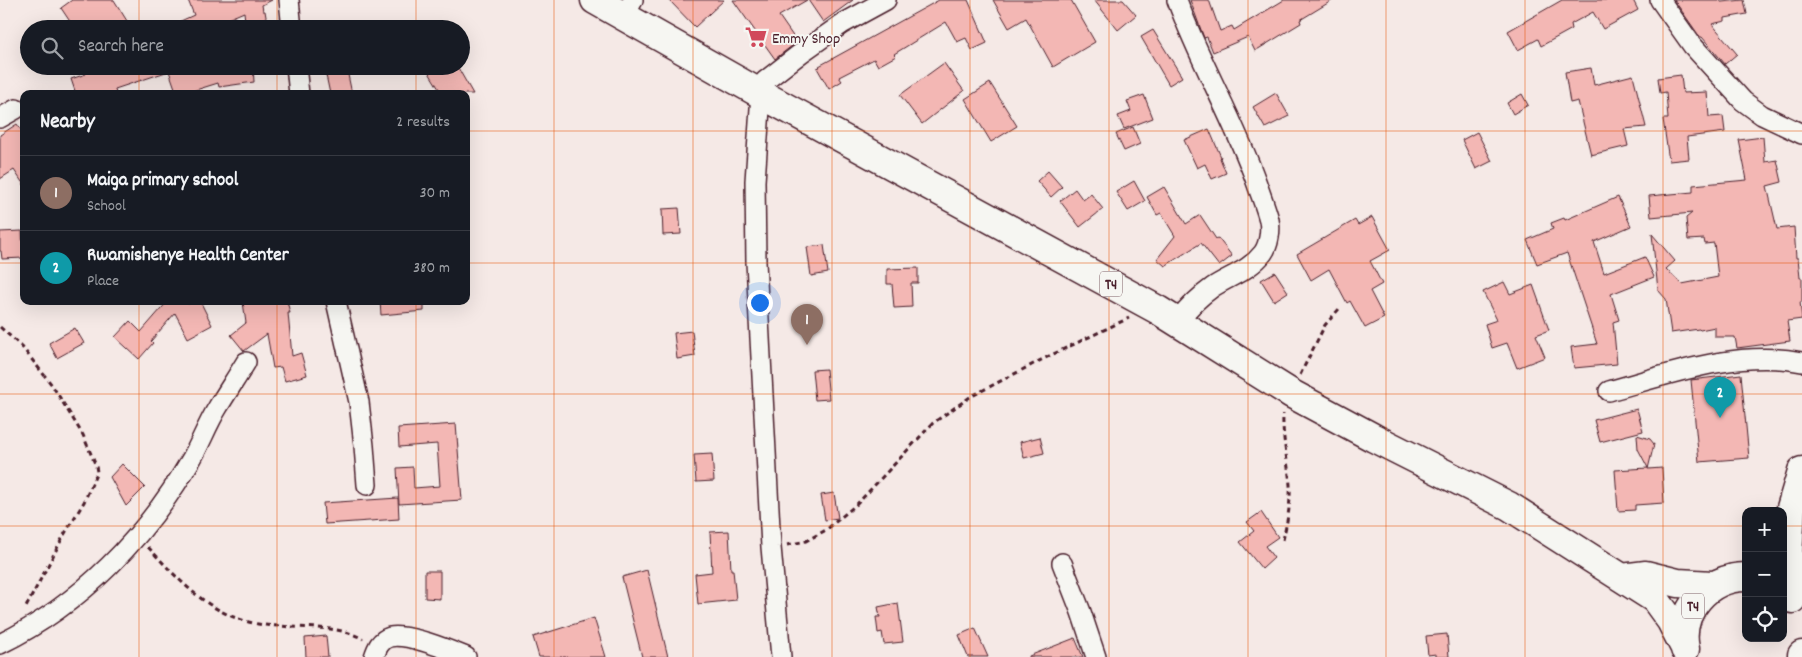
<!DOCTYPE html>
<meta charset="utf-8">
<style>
:root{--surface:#171b24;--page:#20242c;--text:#f1f3f6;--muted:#9ea1a6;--line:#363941;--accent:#d93025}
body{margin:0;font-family:Dekko,sans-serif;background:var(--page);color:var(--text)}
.controls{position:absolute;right:15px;bottom:15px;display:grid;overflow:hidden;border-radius:10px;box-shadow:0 5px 20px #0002}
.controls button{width:45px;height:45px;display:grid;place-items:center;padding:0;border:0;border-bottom:1px solid var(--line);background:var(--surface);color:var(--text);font:25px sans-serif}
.you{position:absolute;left:759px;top:302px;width:18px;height:18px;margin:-12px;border:4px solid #fff;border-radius:50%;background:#1a73e8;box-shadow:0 0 0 8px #1a73e833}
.badge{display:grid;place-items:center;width:32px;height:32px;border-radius:50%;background:var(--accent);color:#fff;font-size:16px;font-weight:700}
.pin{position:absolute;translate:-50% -41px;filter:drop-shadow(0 1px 2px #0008)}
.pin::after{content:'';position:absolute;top:26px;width:18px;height:15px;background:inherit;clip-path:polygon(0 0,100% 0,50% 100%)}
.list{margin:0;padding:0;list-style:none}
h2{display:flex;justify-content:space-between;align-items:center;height:65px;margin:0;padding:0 20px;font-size:21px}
h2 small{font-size:16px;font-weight:400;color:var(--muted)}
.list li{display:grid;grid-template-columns:32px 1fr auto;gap:15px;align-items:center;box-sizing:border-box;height:75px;padding:0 20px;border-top:1px solid var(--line)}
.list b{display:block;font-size:19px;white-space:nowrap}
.list p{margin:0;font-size:16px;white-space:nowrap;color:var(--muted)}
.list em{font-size:16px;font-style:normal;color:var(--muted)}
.icon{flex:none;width:28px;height:28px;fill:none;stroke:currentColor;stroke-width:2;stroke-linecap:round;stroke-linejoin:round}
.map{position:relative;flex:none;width:1802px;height:657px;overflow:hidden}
.search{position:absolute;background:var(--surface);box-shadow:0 5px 20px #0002;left:20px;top:20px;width:450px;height:55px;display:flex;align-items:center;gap:12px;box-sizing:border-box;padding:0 18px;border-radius:28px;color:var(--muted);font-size:19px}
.panel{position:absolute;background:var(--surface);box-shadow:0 5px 20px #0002;left:20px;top:90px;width:450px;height:215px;border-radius:10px}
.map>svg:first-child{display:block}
.building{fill:#f3b7b4;stroke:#4a1f2b}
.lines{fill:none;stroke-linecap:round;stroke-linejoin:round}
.minor-casing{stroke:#4a1f2b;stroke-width:22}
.highway-casing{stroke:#4a1f2b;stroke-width:31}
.path{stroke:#4a1f2b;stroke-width:3;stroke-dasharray:5 4;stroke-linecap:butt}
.minor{stroke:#f6f6f2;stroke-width:19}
.highway{stroke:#f6f6f2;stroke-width:28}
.grid{fill:none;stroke:#e8590c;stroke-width:1;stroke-opacity:0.55}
.labels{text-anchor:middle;stroke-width:4;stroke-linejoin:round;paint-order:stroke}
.shield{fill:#f6f6f2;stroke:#7e6067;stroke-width:1}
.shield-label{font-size:15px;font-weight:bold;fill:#4a1f2b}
.poi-label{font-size:16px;fill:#4a1f2b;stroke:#f6f6f2;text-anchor:start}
</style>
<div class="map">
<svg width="1802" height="657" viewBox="0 0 1802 657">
<rect width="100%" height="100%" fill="#f5e9e6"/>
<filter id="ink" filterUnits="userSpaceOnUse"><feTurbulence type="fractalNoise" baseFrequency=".02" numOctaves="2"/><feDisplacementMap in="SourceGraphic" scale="10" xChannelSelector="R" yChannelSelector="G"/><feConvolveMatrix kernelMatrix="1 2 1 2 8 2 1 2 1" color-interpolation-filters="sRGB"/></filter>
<g filter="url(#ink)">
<!-- building -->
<path class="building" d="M72,0h42l18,29h-57l-14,-21z
M188,0h84l-10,5 1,6h2l3,18h-14l-2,-9 -7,1 -1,-9 -40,17h-41l31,-14z
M669,0h55l-29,27z
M733,0h74l-28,16 18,26 -22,17z
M808,0h45l-30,22z
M939,0h29l19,43 -15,7 -6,-12 -9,4 -11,-20 -52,32 2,2 -18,10 -4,-7 -35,18 3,4 -13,8 -12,-21 3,-1 -1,-1z
M993,0h78l24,42 -42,25 -27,-49 -17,10z
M1094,0h29l13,15 -18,15z
M1190,0h19l11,31 12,-5 2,4 50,-30h49l-33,20 1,3 -46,28 -7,-14 -35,15 -6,-15 -3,1z
M1562,0h71l5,10 -35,19 -10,-17 -22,12 1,5 -31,17 -3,-7 -20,11 -10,-19z
M1674,0h46l1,2 23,-2 3,14 -22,4v3l-13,3 25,30 -12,10 -23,-27h-2z
M1153,30l29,47 -13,8 -28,-48z
M944,63l20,28 -42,33 -22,-29z
M83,66h170l1,16 -35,5 -1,-4 -35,11h-6l-8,-23 -54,18 1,5h-40l-5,-15 15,-5z
M425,66h32l16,28h-31z
M1591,68l3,17 39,-10 13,52 -22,2 4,17 -37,9 -13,-54 -8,2 -5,-31z
M347,70l5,24h-22l-4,-19z
M1681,75l2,18 24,-1 2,25 14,-1 2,16 -38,5 2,22 -20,2 -6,-42h5l-2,-27 -6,1 -2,-15z
M990,83l27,43 -26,16 -26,-43z
M1276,93l13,23 -24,12 -12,-21z
M1522,94l6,11 -15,9 -6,-11z
M1144,95l9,23 -29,11 -6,-13 13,-5 -4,-10z
M17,124l7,10v51l-10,-15 -14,9v-44z
M1133,127l7,17 -16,7 -8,-17z
M1209,129l12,28 -1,1 6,15 -14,6 -7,-15 -8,4 -13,-28z
M1477,132l15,29 -16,8 -14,-29z
M1763,137l2,25 12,-2 5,22 -15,4 10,43 17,-2 2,31h2l2,20h2v24h-2l2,17 -15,2 3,20 -53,7 -2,-11h-20v-10l-15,3 -1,-1 -28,4 -5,-34 -8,-9 -6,-56 23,27 -9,8 16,15 36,-7 -4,-34 -9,1 -1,-5 -16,1 -2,-22 6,-5 -41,4 -2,-21 44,-4v-7l54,-5 -8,-40z
M1048,171l14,16 -11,10 -14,-16z
M1134,181l11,20 -17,10 -12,-19z
M1164,187l22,37 14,-9 16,24 2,-1 14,18 -13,10 -18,-23 -36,23 -8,-7 18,-23 -14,-23 -4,2 -10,-18z
M1075,189l8,11 8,-6 12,15 -23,18 -20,-26z
M1618,197l13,29 -37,16 10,31 41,-16 9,20 -43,17 8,26 -6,2 4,42 -43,4 -3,-21 26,-3 -30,-91 -30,11 -10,-24 26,-11 -2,-6 13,-5 1,2z
M679,208l2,26 -18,1 -1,-26z
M1372,217l18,33 -20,11 12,23 -12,7 14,27 -19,10 -15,-27 -3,2 -18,-34 -18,11 -14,-26 58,-34 3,5z
M22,231l1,27 -21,1 -1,-8h-1v-19z
M824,245l4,28 -17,3 -4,-29z
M918,268v15h-7l1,24 -18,1 -2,-24h-5v-15z
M1275,272l13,20 -14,9 -13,-21z
M1504,282l6,12 23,-9 16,45 -13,5 9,22 -28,11 -10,-25 -15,5 -7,-24 12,-4 -14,-28z
M168,301h18l2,3 6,-3h6l12,24 -24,13 -13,-25 -24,28 2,2 -14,16 -24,-22 15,-16 11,11z
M251,301h36l3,12h-2l4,43 9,-3 6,22 -22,6 -4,-14 -8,1 -6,-34 -23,17 -13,-16 15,-12 -3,-21z
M380,301h44v10l-43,4z
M75,328l9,15 -27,15 -8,-15z
M692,331l3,25 -18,3 -3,-26z
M826,369l3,30 -14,1 -3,-30z
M1741,374l8,84 -50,4 -8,-82z
M1637,409l6,22 -43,11 -6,-22z
M456,424l6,76 -63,4 -2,-36 16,-1 1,21 26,-2 -3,-42 -38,3 -1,-19z
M1637,435l13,4 4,5 -6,25 14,-1 2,35 -29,2v5l-17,1 -3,-41 33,-2 -10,-19z
M1040,437l4,16 -20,5 -4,-16z
M712,454l2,27 -18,1 -2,-27z
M122,464l23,23 -19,19 -16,-29z
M834,493l4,25 -13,2 -4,-25z
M398,498l1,21 -74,5 -2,-21z
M1261,512l17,25 -13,9 9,12 -12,11 -22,-27 14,-11 -7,-9z
M729,531l2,39h2l3,30 -38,4 -3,-30 17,-2 -2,-40z
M647,570l21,87h-26l-20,-80z
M425,571h15v28l-15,-1z
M898,603l5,39 -19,2 -2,-12 -4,1 -2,-16h4l-2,-10z
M594,618l12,39h-67l-6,-20z
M975,628l13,29h-20l-9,-22z
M1447,634l2,23h-13v-3l-8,1 -2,-19z
M326,636l2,21h-22l-1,-19z
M1075,638l8,19h-54v-1z"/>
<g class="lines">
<!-- minor casing -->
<g class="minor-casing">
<path id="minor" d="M289,0l3,29
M1177,0c23,63 58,121 80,184 4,12 9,24 12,36 2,10 0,25 -6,33 -13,17 -33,23 -50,34 -14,10 -25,21 -35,34
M1660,0l32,45 51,56 19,14 40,19
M624,17l9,-17
M296,66l3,28
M0,118l16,-9
M336,301l23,101 5,44 3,39
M1609,391c61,-17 129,-42 193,-29
M1062,563l19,49 15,45
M0,644c82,-40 146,-107 192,-186 9,-16 16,-35 26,-51 9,-15 19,-30 28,-45
M374,657c3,-9 6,-17 16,-20 18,-4 59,13 76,20
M781,657l-10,-110 -15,-285 -1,-81 6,-87 4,-13 36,-28 41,-29 44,-24"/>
</g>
<!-- highway casing -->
<g class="highway-casing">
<path id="highway" d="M595,0l166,94 397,216 134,84 82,44 135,68 146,93 16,22 13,25
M1622,578l24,-3 32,8 34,2
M1792,599l-4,-42 3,-49 11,-37
M1685,649c-8,-38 23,-72 61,-72
M1802,657v-2"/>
</g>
<!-- path -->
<path class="path" d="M0,327l22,20 30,38 31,50 13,31 1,6 -13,30 -20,33 -39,74
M1300,375l25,-50 14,-16
M1283,540c4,-18 8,-36 7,-55 -2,-24 -8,-47 -7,-71
M787,545l19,-4 20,-11 31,-26 76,-81 37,-26 73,-38 86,-41
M148,547c33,35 61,68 110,77 11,2 23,2 34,3 24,1 50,0 71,12"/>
<!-- minor -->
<use href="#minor" class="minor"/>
<!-- highway -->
<use href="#highway" class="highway"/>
</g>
</g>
<!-- grid -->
<path class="grid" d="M139,0v29M277,0v29M416,0v29M554,0v657M693,0v657M832,0v657M970,0v657M1109,0v657M1248,0v657M1386,0v657M1525,0v657M1663,0v657M139,66v28M277,66v28M416,66v28M0,131h24M466,131h1336M0,263h24M466,263h1336M139,301v356M277,301v356M416,301v356M0,394h1802M0,526h1746M1783,526h19"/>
<!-- icons -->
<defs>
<g id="supermarket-bare" transform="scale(1.725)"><path d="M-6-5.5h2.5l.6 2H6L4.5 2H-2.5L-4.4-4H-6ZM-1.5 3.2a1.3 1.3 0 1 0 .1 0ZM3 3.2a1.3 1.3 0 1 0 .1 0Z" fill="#d1495b" stroke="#f6f6f2" stroke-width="2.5" paint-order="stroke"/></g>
</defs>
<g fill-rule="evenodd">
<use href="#supermarket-bare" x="756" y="37"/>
</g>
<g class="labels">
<!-- shield labels -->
<g class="shield">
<rect x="1100" y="271.5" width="22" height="25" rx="4"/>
<rect x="1682" y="593.5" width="22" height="25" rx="4"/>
</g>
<g class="shield-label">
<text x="1111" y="289">T4</text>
<text x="1693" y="611">T4</text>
</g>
<!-- poi labels -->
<g class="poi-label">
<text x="772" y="43">Emmy Shop</text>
</g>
</g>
</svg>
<div class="controls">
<button>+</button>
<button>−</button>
<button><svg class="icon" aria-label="locate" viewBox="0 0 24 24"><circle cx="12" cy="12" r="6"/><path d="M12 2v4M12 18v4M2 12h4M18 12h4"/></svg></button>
</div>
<div class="you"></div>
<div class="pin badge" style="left:807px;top:345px;background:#8d6e63">1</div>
<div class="pin badge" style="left:1720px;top:418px;background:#0f9aa8">2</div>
<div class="search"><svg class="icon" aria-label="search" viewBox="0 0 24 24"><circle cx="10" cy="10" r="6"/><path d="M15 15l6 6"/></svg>Search here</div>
<section class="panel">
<h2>Nearby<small>2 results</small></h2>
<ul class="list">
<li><span class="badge" style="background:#8d6e63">1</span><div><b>Maiga primary school</b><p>School</p></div><em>30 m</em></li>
<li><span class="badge" style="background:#0f9aa8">2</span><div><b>Rwamishenye Health Center</b><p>Place</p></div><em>380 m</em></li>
</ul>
</section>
</div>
